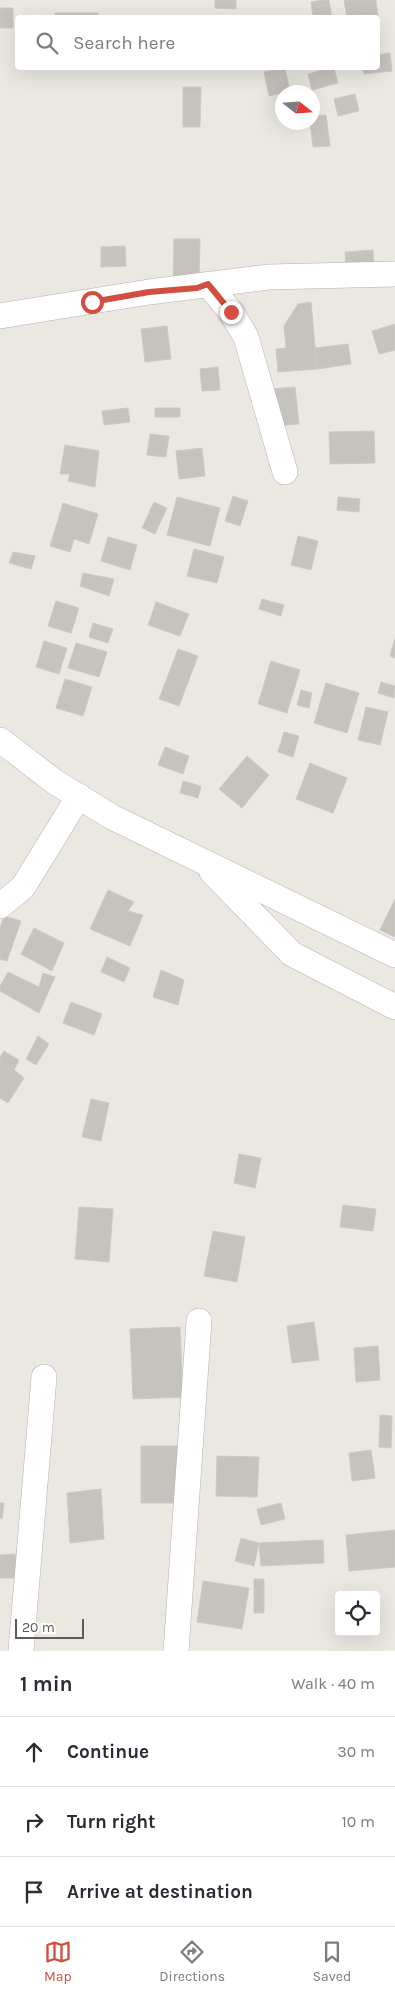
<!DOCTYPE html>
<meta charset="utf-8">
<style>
:root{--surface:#fff;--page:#f2f2f3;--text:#2b2b33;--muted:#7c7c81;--line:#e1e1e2;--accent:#d14e40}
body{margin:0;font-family:Karla,sans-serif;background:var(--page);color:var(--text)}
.controls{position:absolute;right:15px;bottom:15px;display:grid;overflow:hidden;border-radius:5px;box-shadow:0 5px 20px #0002}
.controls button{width:45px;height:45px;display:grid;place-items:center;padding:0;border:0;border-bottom:1px solid var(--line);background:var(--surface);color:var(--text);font:25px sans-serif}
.compass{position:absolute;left:275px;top:85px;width:45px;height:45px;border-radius:50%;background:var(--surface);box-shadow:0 5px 20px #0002;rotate:107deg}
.scale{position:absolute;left:15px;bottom:12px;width:69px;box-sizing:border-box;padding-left:5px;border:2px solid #5a5c60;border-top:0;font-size:14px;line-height:18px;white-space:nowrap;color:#5a5c60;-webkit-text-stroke:4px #fff;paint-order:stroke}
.stop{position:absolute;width:15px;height:15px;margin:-11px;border:4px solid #d14e40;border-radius:50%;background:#fff}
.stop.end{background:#d14e40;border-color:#fff;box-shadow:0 1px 5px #0008}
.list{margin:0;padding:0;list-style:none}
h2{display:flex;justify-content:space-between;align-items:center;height:65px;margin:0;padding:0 20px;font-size:21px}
h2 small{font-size:16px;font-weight:400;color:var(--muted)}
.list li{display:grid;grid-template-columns:32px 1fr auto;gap:15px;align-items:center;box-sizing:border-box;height:70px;padding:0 20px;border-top:1px solid var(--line)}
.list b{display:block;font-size:19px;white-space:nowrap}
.list em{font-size:16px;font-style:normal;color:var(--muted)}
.icon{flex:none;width:28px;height:28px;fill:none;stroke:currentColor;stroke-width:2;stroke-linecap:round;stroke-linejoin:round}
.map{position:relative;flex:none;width:395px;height:1651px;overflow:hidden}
.search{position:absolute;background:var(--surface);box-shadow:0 5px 20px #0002;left:15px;right:15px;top:15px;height:55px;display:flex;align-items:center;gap:12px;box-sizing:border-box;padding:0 18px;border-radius:5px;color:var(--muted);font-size:19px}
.sheet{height:275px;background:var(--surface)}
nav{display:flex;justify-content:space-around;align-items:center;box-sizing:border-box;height:70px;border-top:1px solid var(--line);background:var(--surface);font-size:14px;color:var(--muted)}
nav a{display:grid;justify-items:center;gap:2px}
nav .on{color:var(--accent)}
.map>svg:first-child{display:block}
.building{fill:#c6c3be;stroke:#cecac0}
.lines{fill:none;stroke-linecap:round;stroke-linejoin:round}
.minor-casing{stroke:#afb1b5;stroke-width:26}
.minor{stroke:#fff;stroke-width:25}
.route{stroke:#d14e40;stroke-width:6}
</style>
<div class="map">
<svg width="395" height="1651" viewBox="0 0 395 1651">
<rect width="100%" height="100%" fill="#eae8e1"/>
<!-- building -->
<path class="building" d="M215,0h21v9l-21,-1z
M323,0h6l3,18h-19l-2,-16z
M344,0h32l2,16 -31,2z
M0,8h13v20h-13z
M55,13h43v5h-43z
M390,53l2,18 -28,3 -1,-6h15v-13z
M285,68l5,23 -21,5 -5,-24z
M330,68h4l4,15 -26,7 -4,-16z
M183,87h18l-1,40h-17z
M355,94l4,17 -21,5 -4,-17z
M326,115l4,31 -17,1 -3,-25h2v-6z
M174,239h26l-1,43 -26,-1z
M125,246l1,20 -25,1v-20z
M373,250l1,18 -28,2 -1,-18z
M311,302l6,67 -39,3 -2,-23 10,-1 -2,-22 14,-22z
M395,324v26l-16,4 -7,-23z
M167,326l4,33 -26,3 -4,-33z
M348,344l3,20 -34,5 -2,-21z
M218,367l2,23 -18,1 -2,-22z
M295,387l4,37 -25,2 -3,-37z
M128,408l2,14 -26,3 -2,-14z
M155,408h25v9h-25z
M374,431l1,32 -45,1 -1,-32z
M150,434l19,2 -3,21 -19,-2z
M65,445l34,6 -4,36 -27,-6 2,-7h-10z
M202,448l3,28 -26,3 -3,-28z
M233,496l15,5 -8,25 -15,-5z
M177,497l43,11 -10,38 -43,-11z
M338,497l22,2 -1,13 -22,-2z
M154,502l13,6 -12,26 -13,-6z
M63,503l35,11 -9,30 -15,-5 -4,13 -20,-6z
M298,536l20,5 -7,29 -20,-5z
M108,537l29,8 -7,25 -29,-9z
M194,549l30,8 -7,26 -30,-7z
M13,552l22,4 -4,13 -22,-6z
M83,573l31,6 -5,17 -29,-10z
M262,599l22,6 -3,11 -22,-7z
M56,601l23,7 -8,25 -23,-7z
M156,602l33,12 -9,22 -32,-11z
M93,623l20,6 -5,14 -19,-6z
M395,638v20l-5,-2z
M44,641l23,7 -8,26 -23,-7z
M76,643l31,9 -8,25 -31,-9z
M178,649l20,7 -19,50 -20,-7z
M271,661l29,9 -13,43 -29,-9z
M65,679l27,8 -9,29 -27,-8z
M381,682l14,4 -1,12 -16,-5z
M326,683l33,10 -12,40 -33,-10z
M301,690l11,3 -3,15 -12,-3z
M366,707l22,5 -8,33 -22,-5z
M284,732l15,4 -6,21 -15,-5z
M165,747l24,9 -6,18 -25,-9z
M247,756l22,19 -27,33 -23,-19z
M310,763l37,15 -14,35 -37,-14z
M183,781l18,5 -3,12 -18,-5z
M108,890l26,12 -6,9 15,4 -13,31 -40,-17z
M395,899v38l-15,-7z
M4,916l17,5 -14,40 -7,-2v-31z
M34,928l30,15 -12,28 -31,-17z
M107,957l23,11 -6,14 -23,-10z
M161,970l23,10 -6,25 -25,-8z
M8,972l31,15 4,-14 12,4 -16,36 -39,-22v-5z
M71,1002l31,12 -8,21 -31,-12z
M38,1036l11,8 -13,21 -10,-6z
M4,1051l15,9 -5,10 10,8 -16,25 -8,-5v-41z
M91,1099l18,4 -8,38 -19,-4z
M239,1154l22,4 -6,30 -21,-5z
M343,1205l33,4 -3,22 -33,-4z
M79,1207l34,2 -4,53 -34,-3z
M213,1231l32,6 -8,45 -33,-6z
M314,1322l5,38 -27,3 -5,-37z
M180,1327l3,70 -50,2 -3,-70z
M378,1346l2,34 -24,2 -2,-34z
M380,1415l12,1 -1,32 -12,-1z
M141,1446h40v57h-40z
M371,1450l4,28 -23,3 -3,-28z
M217,1456l42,1 -2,40 -41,-1z
M101,1489l3,50 -34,4 -3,-50z
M0,1503h4l-2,16 -2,-1z
M281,1503l4,16 -24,6 -4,-16z
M395,1530v37l-46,4 -3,-36z
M241,1538l18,5 -5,23 -19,-5z
M323,1540l1,23 -63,3 -2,-23z
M15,1554l3,24h-18v-23z
M254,1579h10v34h-10z
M203,1581l46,7 -7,41 -45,-7z"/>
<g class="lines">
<!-- minor casing -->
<g class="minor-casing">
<path id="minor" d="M208,284l23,28 15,25 39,135
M0,316l149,-24 120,-15 126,-3
M0,740l55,42 57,35 283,138
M212,872l80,82 103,53
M0,906l23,-19 56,-91
M21,1651l23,-274
M176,1651l23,-330"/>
</g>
<!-- minor -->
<use href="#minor" class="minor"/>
</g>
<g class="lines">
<!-- route -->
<path class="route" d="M92,302l57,-10 48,-4 11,-4 23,28"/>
</g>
</svg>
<div class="controls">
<button><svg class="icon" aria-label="locate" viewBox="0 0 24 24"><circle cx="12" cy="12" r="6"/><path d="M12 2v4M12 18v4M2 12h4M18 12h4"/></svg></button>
</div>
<svg class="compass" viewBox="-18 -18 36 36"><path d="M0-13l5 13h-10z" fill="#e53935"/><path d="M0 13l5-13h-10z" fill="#7c7c81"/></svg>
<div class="scale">20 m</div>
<div class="stop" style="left:92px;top:302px"></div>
<div class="stop end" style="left:231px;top:312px"></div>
<div class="search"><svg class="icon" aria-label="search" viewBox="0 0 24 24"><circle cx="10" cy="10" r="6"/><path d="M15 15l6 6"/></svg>Search here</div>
</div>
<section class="sheet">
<h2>1 min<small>Walk · 40 m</small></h2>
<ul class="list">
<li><svg class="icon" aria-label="ahead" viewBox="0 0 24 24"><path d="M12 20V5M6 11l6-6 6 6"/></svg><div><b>Continue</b></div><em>30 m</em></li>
<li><svg class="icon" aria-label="right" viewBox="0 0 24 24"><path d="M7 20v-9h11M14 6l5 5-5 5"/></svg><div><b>Turn right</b></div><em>10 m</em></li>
<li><svg class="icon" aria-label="arrive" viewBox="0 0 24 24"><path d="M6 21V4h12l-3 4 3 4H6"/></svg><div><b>Arrive at destination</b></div></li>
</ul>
</section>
<nav>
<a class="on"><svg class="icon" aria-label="map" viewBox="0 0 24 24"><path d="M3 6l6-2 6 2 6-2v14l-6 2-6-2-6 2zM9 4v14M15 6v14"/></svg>Map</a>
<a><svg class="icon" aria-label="directions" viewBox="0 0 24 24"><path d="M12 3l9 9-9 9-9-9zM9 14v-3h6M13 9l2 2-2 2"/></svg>Directions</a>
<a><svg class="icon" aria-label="saved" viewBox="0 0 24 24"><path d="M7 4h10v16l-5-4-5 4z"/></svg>Saved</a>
</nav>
